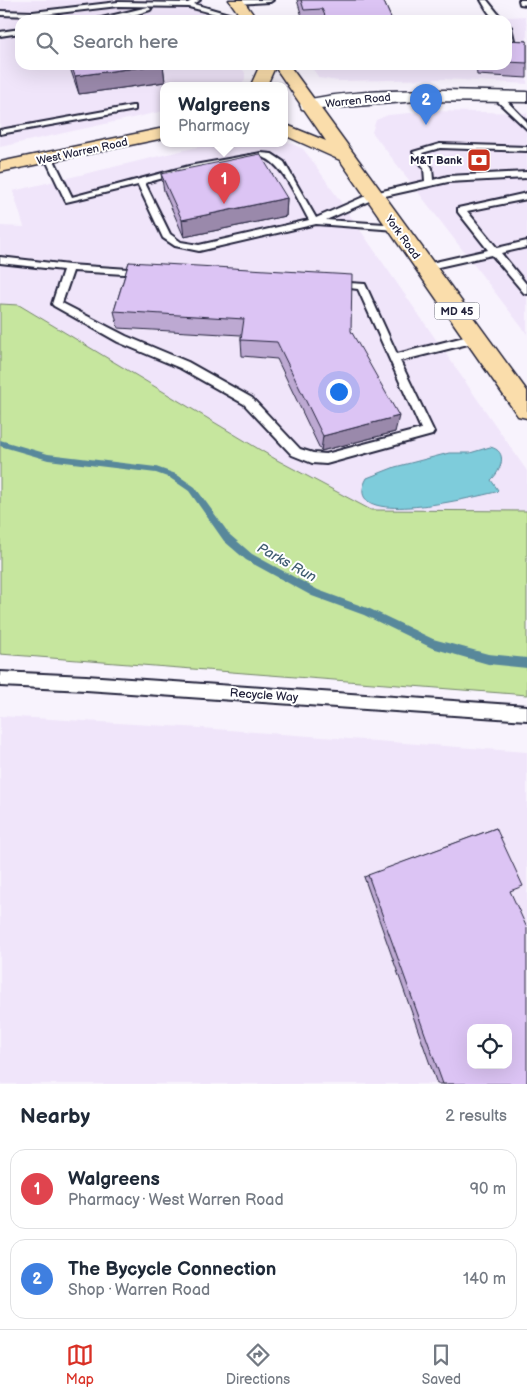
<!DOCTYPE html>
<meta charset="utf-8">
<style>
:root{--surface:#fff;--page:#f2f2f3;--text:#1f2937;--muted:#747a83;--line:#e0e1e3;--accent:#d93025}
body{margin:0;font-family:"Balsamiq Sans",sans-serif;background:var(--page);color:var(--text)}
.controls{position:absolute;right:15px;bottom:15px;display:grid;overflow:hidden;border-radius:10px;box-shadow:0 5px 20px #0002}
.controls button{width:45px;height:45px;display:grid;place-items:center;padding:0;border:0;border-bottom:1px solid var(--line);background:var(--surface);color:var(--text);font:25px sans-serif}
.you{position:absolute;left:338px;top:391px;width:18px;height:18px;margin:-12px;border:4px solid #fff;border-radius:50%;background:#1a73e8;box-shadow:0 0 0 8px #1a73e833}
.badge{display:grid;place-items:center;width:32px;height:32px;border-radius:50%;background:var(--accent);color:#fff;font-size:16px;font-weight:700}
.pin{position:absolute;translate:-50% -41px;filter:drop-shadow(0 1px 2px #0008)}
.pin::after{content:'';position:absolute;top:26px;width:18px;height:15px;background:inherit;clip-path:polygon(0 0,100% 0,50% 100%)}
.popup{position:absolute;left:160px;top:82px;width:128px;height:65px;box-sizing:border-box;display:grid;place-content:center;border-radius:10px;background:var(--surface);filter:drop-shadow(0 1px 4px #0005);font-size:16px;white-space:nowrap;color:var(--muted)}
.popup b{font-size:19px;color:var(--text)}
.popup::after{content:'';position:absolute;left:50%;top:100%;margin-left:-10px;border:10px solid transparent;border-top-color:var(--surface)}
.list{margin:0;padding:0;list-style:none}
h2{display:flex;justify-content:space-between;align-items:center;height:65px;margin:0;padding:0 20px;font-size:21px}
h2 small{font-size:16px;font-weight:400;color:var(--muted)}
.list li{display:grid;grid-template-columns:32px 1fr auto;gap:15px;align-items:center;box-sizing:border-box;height:80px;margin:0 10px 10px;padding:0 10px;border:1px solid var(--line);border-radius:15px}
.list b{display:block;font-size:19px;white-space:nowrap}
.list p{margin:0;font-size:16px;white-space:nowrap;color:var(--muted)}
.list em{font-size:16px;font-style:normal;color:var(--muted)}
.icon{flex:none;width:28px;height:28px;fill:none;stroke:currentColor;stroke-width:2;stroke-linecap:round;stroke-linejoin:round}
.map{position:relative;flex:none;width:527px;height:1084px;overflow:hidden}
.search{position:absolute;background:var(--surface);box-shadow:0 5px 20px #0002;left:15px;right:15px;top:15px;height:55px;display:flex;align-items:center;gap:12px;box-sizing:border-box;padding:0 18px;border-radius:15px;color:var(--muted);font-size:19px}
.sheet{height:245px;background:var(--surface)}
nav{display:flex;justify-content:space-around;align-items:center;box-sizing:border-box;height:70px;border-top:1px solid var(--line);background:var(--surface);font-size:14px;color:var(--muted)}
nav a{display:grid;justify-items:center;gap:2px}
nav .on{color:var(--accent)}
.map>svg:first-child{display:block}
.built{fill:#f0e5fa;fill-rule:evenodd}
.green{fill:#c6e69e;stroke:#74846c}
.water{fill:#7eccdb;stroke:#59889b}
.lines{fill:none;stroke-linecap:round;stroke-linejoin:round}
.stream{fill:#59889b;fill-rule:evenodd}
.service-casing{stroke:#22223b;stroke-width:4}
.minor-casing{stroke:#22223b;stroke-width:4}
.tertiary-casing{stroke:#22223b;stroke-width:3}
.primary-casing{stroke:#22223b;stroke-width:3}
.service{fill:#fff;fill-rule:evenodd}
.minor{fill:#fff;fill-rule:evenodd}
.tertiary{fill:#fff;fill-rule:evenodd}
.primary{fill:#faddab;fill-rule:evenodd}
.wall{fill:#bda9d2;stroke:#22223b}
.shaded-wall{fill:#9a89ab;stroke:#22223b}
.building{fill:#dcc4f4;stroke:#22223b;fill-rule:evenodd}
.labels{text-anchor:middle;stroke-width:4;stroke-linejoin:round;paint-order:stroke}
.far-street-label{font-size:11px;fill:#22223b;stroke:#fff}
.far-poi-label{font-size:11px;font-weight:bold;fill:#22223b;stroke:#fff;text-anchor:end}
.shield{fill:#fff;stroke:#646476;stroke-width:1}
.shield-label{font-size:11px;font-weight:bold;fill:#22223b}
.street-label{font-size:12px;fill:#22223b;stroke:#fff}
.water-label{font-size:14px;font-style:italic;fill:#425e73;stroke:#fff}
</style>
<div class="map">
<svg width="527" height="1084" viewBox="0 0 527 1084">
<rect width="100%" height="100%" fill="#f8f3fd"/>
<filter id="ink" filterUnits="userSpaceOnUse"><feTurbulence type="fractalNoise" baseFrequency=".02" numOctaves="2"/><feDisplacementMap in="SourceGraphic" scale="10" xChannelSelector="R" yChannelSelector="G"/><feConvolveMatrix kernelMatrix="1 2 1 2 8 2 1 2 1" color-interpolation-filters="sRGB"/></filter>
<g filter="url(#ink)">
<!-- built -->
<path class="built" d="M0,0h201l12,20h-193v45h220l5,8v6l-3,6h-78v26l-164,36z
M525,16l2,10v58l-82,-5 -107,2 -19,-3 -9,-13h197v-45h-45z
M431,111l96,2v221l-155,-202 4,-12 12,-5z
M284,140l19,9 8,10 216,312v40l-156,-1 -94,-50 -258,-155 -19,-1v-78l24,1 -11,-36 201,-48h70z
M0,716l201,12 326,24v332h-527zM471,1028h37v37h-37z"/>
<!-- green -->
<path class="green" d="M0,304l19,1 258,155 94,50 156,1v184l-527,-41z"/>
<!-- water -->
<path class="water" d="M490,447c19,4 11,24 1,33l7,10 -2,2c-18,4 -159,40 -129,-14l28,-11 54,-14h21z"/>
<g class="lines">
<!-- stream -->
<path class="stream" d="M0,440l48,14 108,13 20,7 19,13 35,48 22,19 66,36 52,19 63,30 55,15 39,4v10l-39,-4 -56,-16 -68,-33 -52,-19 -66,-36 -22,-19 -35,-50 -19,-13 -14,-5 -108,-13 -48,-14z"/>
<!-- service casing -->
<g class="service-casing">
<path id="service" d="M193,0h7l-6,4 55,16h-11l-49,-13 -71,-1 -85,10 -33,-1v-4l33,1 85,-10 70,1z
M273,0l-3,2 -33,2 -3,-2 4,-2z
M481,0h6l16,20c-12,0 -16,-10 -22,-20z
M148,7l3,2 -1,1 -22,7 -35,3z
M507,25l4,2 4,18 -5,-1z
M20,29v4l-20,3v-4z
M493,93h6l28,29v7l-34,-32z
M132,106h3v4l-135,24v-4z
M440,144l87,3v4l-87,-3 -18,5 10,15 1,12 15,-4 79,-4v6l-79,4 -72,16 -50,22 73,5 1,2 -4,3 -80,-6 -117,27 -24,-5 -12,-8 -25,-53 -72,17 -21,-44 7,-2 20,41 117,-31 72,-13 11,1 12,8 32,56 54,-24 55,-13 -1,-13 -11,-16zM261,157c21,3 38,46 48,63l-110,25 -18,-3 -11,-8 -25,-51 44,-12z
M527,193v6l-60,12 30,37 30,-7v6l-26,6 26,32v9l-3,-1 -32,-38 -67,15 -3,-1v-4l66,-15 -30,-38v-4z
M0,257l69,8 75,5v4l-3,1 -68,-4 -11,32 64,33 62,26 64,36 48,51 13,4 13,1 95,-25 -63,-140 -25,-3v-4l32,2 32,70 79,-20 5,4 -5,4 -76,19 34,71 -2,3 -106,29 -14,-1 -20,-8 -48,-51 -64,-36 -62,-26 -64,-36 -2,-2 11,-34 -63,-7z
M0,672l86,4 441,30v14l-441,-30 -86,-4z"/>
</g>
<!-- minor casing -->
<g class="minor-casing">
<path id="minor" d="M519,0h8v5l-7,-1z"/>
</g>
<!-- tertiary casing -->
<g class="tertiary-casing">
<path id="tertiary" d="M444,90l83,2v10l-110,-1 -109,9 -6,-1 -2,-4 2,-4c44,-11 97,-10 142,-11z"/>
</g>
<!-- primary casing -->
<g class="primary-casing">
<path id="primary" d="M229,0h14l14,20h-14z
M260,65h29l238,326v27l-9,-2 -178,-256 -56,-25v-11l42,17 -51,-74 -8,18h-16z
M164,128v10l-164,34v-10z"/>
</g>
<!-- service -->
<use href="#service" class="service"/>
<!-- minor -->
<use href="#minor" class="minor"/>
<!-- tertiary -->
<use href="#tertiary" class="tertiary"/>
<!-- primary -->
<use href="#primary" class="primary"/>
</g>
<!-- wall -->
<path class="wall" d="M297,0h86l9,20h-89z
M507,40l20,1v37l-50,-3 -1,-10h31z
M69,65h94l2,17 -86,12z
M161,174l126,24 -1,18 -102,21 -20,-46z
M129,262l222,69 44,101 -74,19 -44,-92 -35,-3 -1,-16v-5l-123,-7 -4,-17z
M496,828l14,63 17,193h-90l-73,-207z"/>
<!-- shaded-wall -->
<path class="shaded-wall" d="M157,65h6l2,17 -86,12 -4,-18z
M287,198l-1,18 -102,21 -2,-17z
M399,416l-4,16 -74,19 2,-15z"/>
<!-- building -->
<path class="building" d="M301,0h82l9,20h-65l-5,-11 -18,1z
M138,15l3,5h-38z
M507,40l20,1v22l-20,-1z
M71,65h86l-82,11z
M260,154l27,44 -105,22 -21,-46z
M129,262l223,13 -1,56 48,85 -76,20 -46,-94 -36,-2 3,-21 -130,-8z
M496,828l27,58 -13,5 17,37v156h-84l-75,-209zM471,1028h37v37h-37z"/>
</g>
<!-- icons -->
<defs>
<g id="bank-square" transform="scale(1.25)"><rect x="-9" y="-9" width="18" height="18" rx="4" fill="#c8321e" stroke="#fff"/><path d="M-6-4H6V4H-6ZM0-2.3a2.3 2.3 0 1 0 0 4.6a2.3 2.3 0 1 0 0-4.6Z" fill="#fff"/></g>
</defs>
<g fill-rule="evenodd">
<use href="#bank-square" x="479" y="160"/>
</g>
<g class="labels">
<!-- far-street labels -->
<g class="far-street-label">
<text transform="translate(358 100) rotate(-6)" y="4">Warren Road</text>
<text transform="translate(82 151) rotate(-12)" y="4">West Warren Road</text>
<text transform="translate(403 237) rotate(54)" y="4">York Road</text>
</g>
<!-- far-poi labels -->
<g class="far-poi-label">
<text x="462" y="164">M&amp;T Bank</text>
</g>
<!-- shield labels -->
<rect class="shield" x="434.5" y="302.5" width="45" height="17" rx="4"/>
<g class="shield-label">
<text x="457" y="315">MD 45</text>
</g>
<!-- street labels -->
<g class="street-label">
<text transform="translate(264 695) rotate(4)" y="4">Recycle Way</text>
</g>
<!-- water labels -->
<g class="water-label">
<text transform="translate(287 562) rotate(29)" y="5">Parks Run</text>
</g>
</g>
</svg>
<div class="controls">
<button><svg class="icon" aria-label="locate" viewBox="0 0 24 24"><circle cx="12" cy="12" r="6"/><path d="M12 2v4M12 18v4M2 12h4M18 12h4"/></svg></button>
</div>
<div class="you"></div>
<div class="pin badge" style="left:224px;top:204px;background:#e0444e">1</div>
<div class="popup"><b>Walgreens</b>Pharmacy</div>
<div class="pin badge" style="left:426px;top:125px;background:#3f7fe0">2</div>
<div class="search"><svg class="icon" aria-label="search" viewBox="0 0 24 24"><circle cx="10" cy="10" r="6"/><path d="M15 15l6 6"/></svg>Search here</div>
</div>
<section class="sheet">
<h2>Nearby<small>2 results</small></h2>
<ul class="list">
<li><span class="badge" style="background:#e0444e">1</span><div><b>Walgreens</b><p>Pharmacy · West Warren Road</p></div><em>90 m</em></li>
<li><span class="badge" style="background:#3f7fe0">2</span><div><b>The Bycycle Connection</b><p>Shop · Warren Road</p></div><em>140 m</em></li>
</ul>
</section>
<nav>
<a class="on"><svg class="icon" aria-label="map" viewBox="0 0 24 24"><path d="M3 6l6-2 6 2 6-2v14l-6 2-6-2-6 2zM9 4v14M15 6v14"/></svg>Map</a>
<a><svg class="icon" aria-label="directions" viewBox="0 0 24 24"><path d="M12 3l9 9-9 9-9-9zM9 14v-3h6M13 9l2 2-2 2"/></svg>Directions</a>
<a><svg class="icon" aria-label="saved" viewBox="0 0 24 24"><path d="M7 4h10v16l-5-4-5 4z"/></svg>Saved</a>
</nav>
